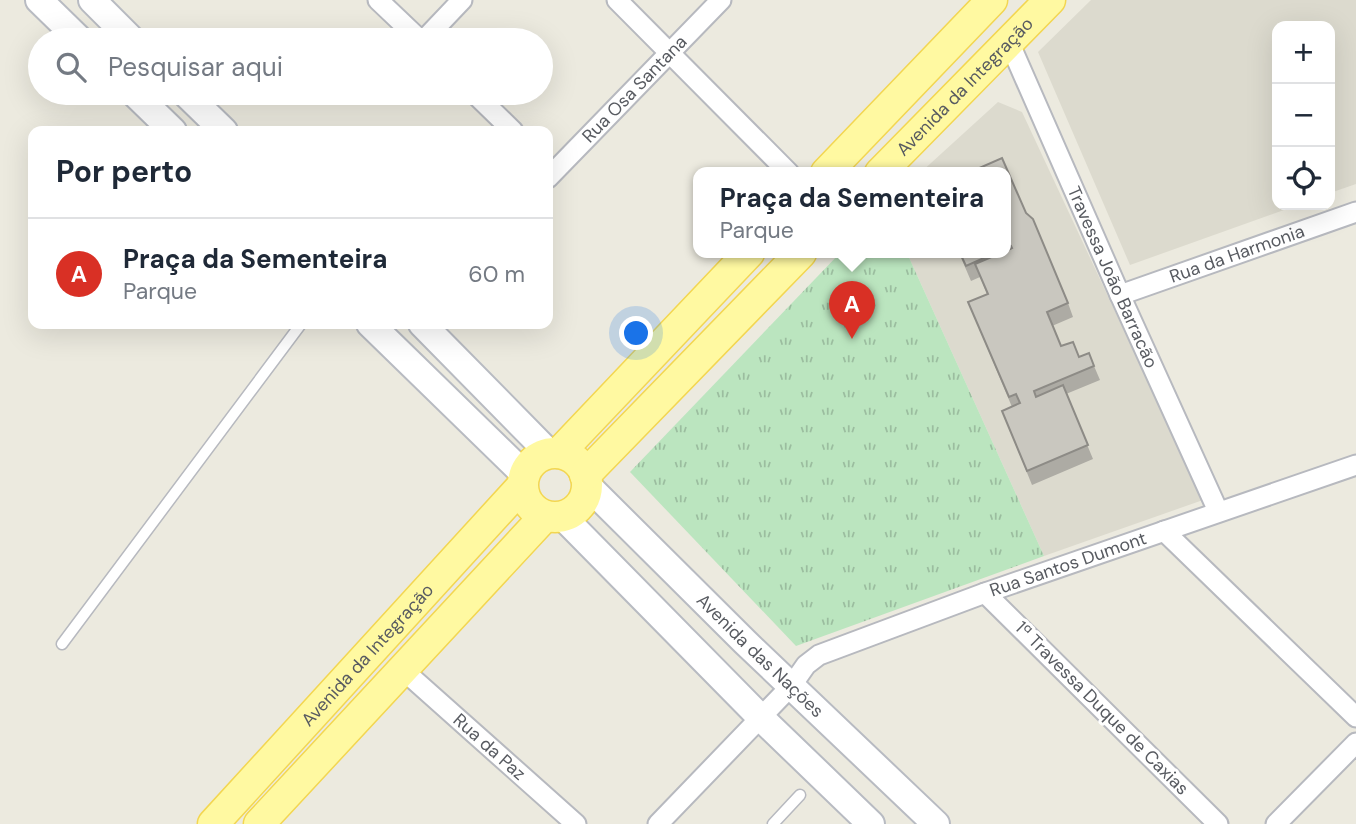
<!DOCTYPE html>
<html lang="pt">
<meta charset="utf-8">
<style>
:root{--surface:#fff;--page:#f2f2f3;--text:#1f2937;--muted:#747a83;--line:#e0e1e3;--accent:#d93025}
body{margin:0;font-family:"DM Sans",sans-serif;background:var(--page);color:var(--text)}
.controls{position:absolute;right:21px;top:21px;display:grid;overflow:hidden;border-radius:14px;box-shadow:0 7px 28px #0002}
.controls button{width:63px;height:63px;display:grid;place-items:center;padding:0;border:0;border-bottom:2px solid var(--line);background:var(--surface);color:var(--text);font:35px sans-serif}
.you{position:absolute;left:637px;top:334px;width:24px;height:24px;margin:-18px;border:5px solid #fff;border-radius:50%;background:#1a73e8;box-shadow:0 0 0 10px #1a73e833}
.badge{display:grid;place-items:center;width:46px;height:46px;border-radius:50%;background:var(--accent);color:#fff;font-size:23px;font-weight:700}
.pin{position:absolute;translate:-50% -58px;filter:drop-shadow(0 2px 4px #0008)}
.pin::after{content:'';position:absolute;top:37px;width:24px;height:21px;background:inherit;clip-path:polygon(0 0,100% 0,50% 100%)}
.popup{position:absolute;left:693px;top:167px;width:318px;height:91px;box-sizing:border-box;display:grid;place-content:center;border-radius:14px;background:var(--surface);filter:drop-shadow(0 2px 5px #0005);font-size:23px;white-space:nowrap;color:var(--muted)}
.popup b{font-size:26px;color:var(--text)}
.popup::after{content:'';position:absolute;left:50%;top:100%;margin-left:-14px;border:14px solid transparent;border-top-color:var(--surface)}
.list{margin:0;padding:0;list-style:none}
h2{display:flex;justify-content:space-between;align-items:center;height:91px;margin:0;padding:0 28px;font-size:30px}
h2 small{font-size:23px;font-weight:400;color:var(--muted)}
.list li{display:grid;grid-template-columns:46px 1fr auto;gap:21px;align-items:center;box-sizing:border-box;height:112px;padding:0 28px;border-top:2px solid var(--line)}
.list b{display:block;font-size:26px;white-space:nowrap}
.list p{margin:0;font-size:23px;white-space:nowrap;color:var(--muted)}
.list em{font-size:23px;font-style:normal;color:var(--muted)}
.icon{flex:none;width:38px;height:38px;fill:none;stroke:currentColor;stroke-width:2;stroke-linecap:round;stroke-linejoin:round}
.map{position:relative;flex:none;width:1356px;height:824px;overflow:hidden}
.search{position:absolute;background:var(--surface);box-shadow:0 7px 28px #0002;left:28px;top:28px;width:525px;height:77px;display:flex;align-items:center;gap:18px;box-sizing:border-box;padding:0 24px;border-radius:38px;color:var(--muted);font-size:26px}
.panel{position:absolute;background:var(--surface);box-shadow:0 7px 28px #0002;left:28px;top:126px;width:525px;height:203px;border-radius:14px}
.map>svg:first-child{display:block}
.education{fill:#dcdace}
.grass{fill:url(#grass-tufts)}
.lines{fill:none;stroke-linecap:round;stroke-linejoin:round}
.lane-casing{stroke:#b7b9bf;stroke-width:13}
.street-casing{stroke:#b7b9bf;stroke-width:23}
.secondary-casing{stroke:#b8bbc2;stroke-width:30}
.primary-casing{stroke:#f3d651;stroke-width:33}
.lane{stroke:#fff;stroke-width:10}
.street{stroke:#fff;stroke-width:19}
.secondary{stroke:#fff;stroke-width:26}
.primary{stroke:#fff9a1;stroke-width:30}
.wall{fill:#adaba4}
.building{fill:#c9c7bf;stroke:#8d8b86;stroke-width:2}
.labels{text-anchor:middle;stroke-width:6;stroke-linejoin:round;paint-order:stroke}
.street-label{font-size:18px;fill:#585b61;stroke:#fff}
</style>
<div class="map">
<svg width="1356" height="824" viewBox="0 0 1356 824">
<defs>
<pattern id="grass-tufts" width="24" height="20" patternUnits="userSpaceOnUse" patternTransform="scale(1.75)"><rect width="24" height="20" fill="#bbe5bf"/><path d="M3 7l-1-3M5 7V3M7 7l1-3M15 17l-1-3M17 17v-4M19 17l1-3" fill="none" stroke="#9bbd9f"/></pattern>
</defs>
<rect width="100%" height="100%" fill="#eceadf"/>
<!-- education -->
<path class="education" d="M1091,0h265v184l-26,9v-167h-53v179h21l-168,60 -92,-213z
M998,102l24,10 181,388 -159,56 -137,-303h99v-80h-86z"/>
<!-- grass -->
<path class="grass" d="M840,253h67l137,303 -248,90 -166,-174z"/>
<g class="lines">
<!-- lane casing -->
<g class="lane-casing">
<path id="lane" d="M62,644l239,-320
M773,824l27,-29"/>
</g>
<!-- street casing -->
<g class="street-casing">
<g id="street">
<path d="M378,0l42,40"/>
<path d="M617,0l172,173"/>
<path d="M424,40l38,-40"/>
<path id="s1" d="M1009,42l111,253 98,216"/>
<path d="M474,93l39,38"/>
<path id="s2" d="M548,178l173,-178"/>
<path id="s3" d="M1120,295l236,-83"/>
<path d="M1164,531l192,186"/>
<path d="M985,593l233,231"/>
<path id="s4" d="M402,669l174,155"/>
<path id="s5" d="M658,824l134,-139 14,-20 13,-10 166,-62 371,-128"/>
<path d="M1276,824l80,-81"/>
</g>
</g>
<!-- secondary casing -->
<g class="secondary-casing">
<g id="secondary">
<path d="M39,0l41,40"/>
<path d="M92,0l40,40"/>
<path d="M134,93l39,38"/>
<path d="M185,93l39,38"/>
<path d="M370,324l154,150"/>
<path d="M422,324l127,129"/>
<path id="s6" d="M587,485l158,157 191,182"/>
<path d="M562,516l198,201 111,107"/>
</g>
</g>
<!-- primary casing -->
<g class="primary-casing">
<g id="primary">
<path d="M826,173l166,-173"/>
<path id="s7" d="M880,173l170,-173"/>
<path d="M559,453l190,-200"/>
<circle cx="555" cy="485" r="32"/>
<path d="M585,475l216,-222"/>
<path id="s8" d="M213,824l309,-338"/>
<path d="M259,824l286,-308"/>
</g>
</g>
<!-- lane -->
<use href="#lane" class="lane"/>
<!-- street -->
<use href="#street" class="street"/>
<!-- secondary -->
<use href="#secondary" class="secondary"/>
<!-- primary -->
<use href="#primary" class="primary"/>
</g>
<!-- wall -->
<path class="wall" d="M1006,173l20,40 42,90 5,14 -21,9 9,20 33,20 6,14 -34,14 27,65 -61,26 -30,-74 10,-4 -44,-105 19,-8 -7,-17 -9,4 -12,-28h47z"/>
<!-- building -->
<path class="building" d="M1002,158l24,55 7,6 35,84 -21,9 14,34 12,-4 6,15 10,-4 5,13 -60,25 2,6 27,-12 25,60 -61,26 -25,-60 18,-8 -4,-9 -7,3 -41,-95 20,-8 -13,-30 26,-11h5v-2l6,-3 -1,-2 -5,2v-75h-38z
M960,253h35l-29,13z"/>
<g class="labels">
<!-- street labels -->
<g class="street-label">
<text dy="6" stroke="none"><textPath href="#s7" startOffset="121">Avenida da Integração</textPath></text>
<text dy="6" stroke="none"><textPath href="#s2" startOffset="124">Rua Osa Santana</textPath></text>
<text dy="6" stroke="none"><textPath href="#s3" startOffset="124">Rua da Harmonia</textPath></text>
<text dy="6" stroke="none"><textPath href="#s1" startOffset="257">Travessa João Barracão</textPath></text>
<text dy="6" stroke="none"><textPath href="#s5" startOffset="499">Rua Santos Dumont</textPath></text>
<text dy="6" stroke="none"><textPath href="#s8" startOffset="229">Avenida da Integração</textPath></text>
<text dy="6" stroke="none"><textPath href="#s6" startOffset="243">Avenida das Nações</textPath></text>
<text transform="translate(1102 708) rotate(45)" y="6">1ª Travessa Duque de Caxias</text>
<text dy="6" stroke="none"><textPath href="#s4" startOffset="117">Rua da Paz</textPath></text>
</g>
</g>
</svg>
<div class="controls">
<button>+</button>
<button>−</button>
<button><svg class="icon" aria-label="locate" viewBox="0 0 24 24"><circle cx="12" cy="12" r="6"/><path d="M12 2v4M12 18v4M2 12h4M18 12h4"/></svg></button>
</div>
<div class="you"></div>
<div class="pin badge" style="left:852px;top:339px">A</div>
<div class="popup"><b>Praça da Sementeira</b>Parque</div>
<div class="search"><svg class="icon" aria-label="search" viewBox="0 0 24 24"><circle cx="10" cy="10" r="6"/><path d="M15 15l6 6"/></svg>Pesquisar aqui</div>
<section class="panel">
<h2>Por perto<small></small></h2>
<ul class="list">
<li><span class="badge">A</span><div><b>Praça da Sementeira</b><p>Parque</p></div><em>60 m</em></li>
</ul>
</section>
</div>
